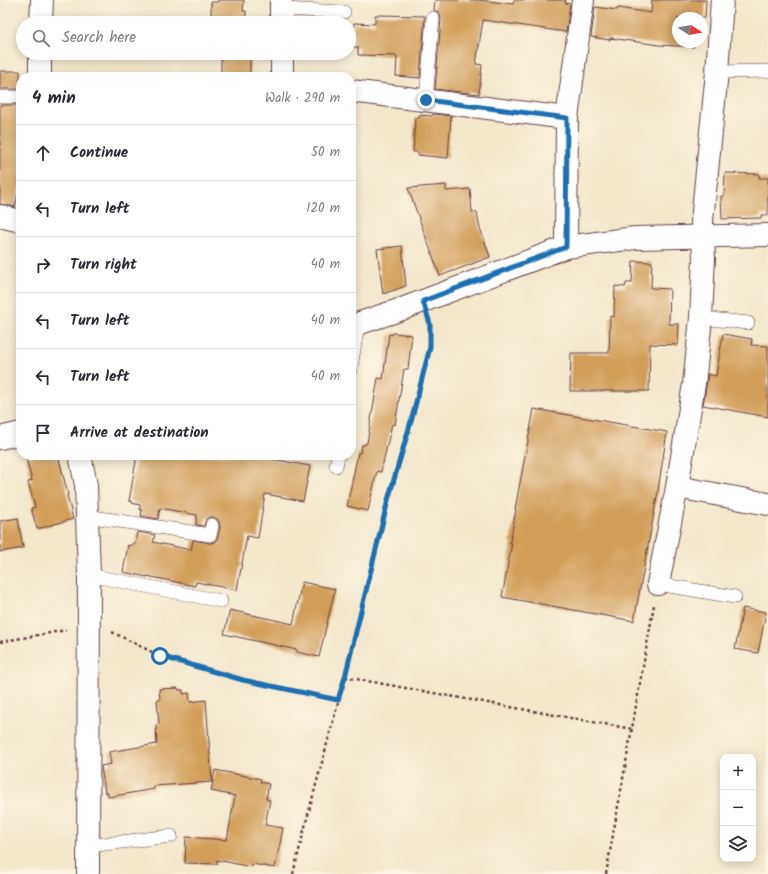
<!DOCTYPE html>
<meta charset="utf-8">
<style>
:root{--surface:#fff;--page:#f2f2f3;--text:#2b2b33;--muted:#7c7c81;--line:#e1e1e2}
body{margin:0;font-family:Kalam,sans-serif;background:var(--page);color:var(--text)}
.controls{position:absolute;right:12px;bottom:12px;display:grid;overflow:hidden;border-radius:8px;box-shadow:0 2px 10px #0003}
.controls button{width:36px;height:36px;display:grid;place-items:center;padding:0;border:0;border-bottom:1px solid var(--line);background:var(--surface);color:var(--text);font:20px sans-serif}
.compass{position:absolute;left:672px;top:12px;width:36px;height:36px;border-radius:50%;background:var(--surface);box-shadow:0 2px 10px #0003;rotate:101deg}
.stop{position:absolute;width:12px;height:12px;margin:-9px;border:3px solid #1f6fb2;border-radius:50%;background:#fff}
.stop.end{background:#1f6fb2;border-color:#fff;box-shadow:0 1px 4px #0008}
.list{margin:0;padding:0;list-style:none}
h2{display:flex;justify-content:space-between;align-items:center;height:52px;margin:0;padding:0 16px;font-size:17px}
h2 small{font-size:13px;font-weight:400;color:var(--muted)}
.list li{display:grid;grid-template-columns:26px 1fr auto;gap:12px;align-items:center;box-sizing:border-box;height:56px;padding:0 16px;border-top:1px solid var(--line)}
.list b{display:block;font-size:15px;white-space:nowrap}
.list em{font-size:13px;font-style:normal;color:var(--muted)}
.icon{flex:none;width:22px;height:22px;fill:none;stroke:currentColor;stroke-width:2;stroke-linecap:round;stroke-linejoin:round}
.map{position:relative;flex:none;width:768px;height:874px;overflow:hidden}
.search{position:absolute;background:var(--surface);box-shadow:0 2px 10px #0003;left:16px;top:16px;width:340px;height:44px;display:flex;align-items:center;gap:10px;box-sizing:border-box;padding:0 14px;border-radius:22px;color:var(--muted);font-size:15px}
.panel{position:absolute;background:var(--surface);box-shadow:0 2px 10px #0003;left:16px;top:72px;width:340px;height:388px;border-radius:16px}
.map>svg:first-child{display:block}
.building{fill:#d29d58}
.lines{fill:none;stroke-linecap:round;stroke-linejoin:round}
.service-casing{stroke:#633d43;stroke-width:14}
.minor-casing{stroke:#633d43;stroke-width:24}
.tertiary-casing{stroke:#633d43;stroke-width:24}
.path{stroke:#633d43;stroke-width:2.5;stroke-dasharray:3 3;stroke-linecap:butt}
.service{stroke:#fff;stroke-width:13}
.minor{stroke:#fff;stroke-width:22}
.tertiary{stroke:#fff;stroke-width:22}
.route{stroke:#1f6fb2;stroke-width:5}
</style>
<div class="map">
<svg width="768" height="874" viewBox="0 0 768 874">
<rect width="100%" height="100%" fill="#fcf5e5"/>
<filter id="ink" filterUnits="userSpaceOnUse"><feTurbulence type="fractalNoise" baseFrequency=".025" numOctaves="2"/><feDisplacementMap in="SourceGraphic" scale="8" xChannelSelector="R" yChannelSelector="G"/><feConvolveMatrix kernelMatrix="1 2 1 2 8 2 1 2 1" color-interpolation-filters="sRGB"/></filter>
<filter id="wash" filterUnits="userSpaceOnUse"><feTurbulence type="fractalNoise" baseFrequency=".012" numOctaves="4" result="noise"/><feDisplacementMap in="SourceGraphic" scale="16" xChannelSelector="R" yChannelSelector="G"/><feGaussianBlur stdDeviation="0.9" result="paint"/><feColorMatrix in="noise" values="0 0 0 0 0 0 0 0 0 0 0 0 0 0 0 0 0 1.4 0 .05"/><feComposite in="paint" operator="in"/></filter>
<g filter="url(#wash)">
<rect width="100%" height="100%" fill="#f3e7cc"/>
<g id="blocks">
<!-- building -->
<path class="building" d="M218,0h26l-1,11h3v12h-35v-21h7z
M435,0h44l34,4 1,-4h52l-1,3 5,1 -4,28 -83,-12 -7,44 6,1 -3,29 -44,-5 6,-70 -1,-4 -2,-3 -4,-2z
M652,0h54l-1,18 -10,-1v1h-17v24h16v5l-35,-2 -49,-7v2l-19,-3 4,-30 22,3 1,-2 33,5z
M375,15l50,1 -5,62 -24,-2 1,-20 -39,-1v-8h-5l1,-24 21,1z
M221,53h29v24h-29z
M0,71h20v18h-20z
M0,105h20l1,77 -6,25 -15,-3z
M433,114l18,2 -3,42 -30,-3v-3h-5l2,-34h4v-3l13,1z
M725,173l34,1v4h9v37h-7v3l-39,1 -1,-23h3z
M446,185v6l24,-2 2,23h5l2,13 11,32 -50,19 -32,-88z
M402,246l4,40 -23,8 -6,-45z
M633,261l19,1 -1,26 19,1 -1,35h10l-1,21 -28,-1 -1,47h-79l1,-38h38l1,-37 4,1 1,-31 10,1 1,-4h6z
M393,333l19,2 -4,34h-4l-9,56 -3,-1 -11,48 -4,-1 -9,40 -21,-5 11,-53h2l2,-8h3l1,-2h1l11,-65 5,1 6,-45 3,1z
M723,334l29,5 -1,6 17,1v71l-65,-12 5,-31 8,2z
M534,409l133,23 -10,65 -23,124 -132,-24 10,-54h-2l6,-34h-1z
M39,455h19l10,40h-1l6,24 -36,10 -6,-21 4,-1 -7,-25 4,-1 -6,-23z
M137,455h135v4l38,7 -7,35 -38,-7 -7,44 -11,-2 -10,54 -41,-8 -1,4 -48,-10v1l-24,-5 5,-27 3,1 1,-2h3l2,-12 18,3 -2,7 38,8 2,-10 16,3h3l4,-3 2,-3 2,-10 -1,-5 -2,-3 -3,-2h-4l-4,2 -2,7 -8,-1 1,-10 -37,-7 -2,11 -17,-3 1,-6h-2v-5l-8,-2v-2h-3z
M18,518l5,30 -23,4v-31z
M302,582l33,7 -16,68 -22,-5v-2l-73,-16 6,-24 63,14z
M743,608l23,4 -8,41 -23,-4z
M178,688l1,2h4v4l6,-1 1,9 16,-2 6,82 -58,4v3l-46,8v-4h-3l-4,-27 10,-2 -2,-12 48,-8 -1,-19 3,-1 -2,-24h3l-1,-11z
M215,770l46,9 -1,3 9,2 -3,15 4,1 -5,25 18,3 -8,40 -23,-4 -1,3 -34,-7v4l-32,-1 1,-26 41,3 8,-44 -24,-5z"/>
</g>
</g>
<g filter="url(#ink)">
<use href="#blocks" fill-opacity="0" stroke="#633d43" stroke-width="1"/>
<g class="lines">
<!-- service casing -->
<g class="service-casing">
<path id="service" d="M281,9l63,3
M717,72l51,-1
M0,97h21
M426,100l7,-82
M701,318l47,5
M351,368l7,-44
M336,466l2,-11
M87,516l123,19 2,-10
M89,575l132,26
M658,584l77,13
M88,846l83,-10"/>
</g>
<!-- minor casing -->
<g class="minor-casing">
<path id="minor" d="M281,0v23
M41,23l1,-23
M282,53v24
M40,77v-24
M351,91l216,27
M0,216l21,5
M566,247l1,-129 16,-118
M80,455l6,30 3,90 -1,299
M677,487l91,17
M658,584l19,-97 17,-103 7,-66 3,-60 -2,-37 15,-149 5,-72"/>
</g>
<!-- tertiary casing -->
<g class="tertiary-casing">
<path id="tertiary" d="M351,326l51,-17 164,-62 69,-9 133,-3
M0,438l21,-5"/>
</g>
<!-- path -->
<path class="path" d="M112,632l48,24 83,24 95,20
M0,642l66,-12
M345,677l287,52
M293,874l17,-67 35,-130 43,-178 24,-81 18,-71 -1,-25
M606,874l48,-269"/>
<!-- service -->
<use href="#service" class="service"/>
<!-- minor -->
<use href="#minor" class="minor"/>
<!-- tertiary -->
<use href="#tertiary" class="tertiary"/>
</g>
</g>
<g class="lines" filter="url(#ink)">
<!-- route -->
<path class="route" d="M160,656l83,24 95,20 7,-23 43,-177 24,-82 18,-71v-23l-7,-23 143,-54 1,-129 -141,-18"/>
</g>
</svg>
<div class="controls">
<button>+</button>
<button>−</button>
<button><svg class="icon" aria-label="layers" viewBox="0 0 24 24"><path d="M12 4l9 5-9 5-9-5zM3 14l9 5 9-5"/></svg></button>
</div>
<svg class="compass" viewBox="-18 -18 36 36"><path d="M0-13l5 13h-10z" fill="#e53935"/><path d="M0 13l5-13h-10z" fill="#7c7c81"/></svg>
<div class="stop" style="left:160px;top:656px"></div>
<div class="stop end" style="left:426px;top:100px"></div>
<div class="search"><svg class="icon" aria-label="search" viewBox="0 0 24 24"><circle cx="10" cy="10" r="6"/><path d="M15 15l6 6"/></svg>Search here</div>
<section class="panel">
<h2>4 min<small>Walk · 290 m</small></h2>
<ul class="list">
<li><svg class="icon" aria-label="ahead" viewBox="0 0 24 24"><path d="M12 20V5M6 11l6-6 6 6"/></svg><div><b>Continue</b></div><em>50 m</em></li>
<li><svg class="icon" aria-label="left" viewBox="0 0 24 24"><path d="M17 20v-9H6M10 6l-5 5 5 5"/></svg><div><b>Turn left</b></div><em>120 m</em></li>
<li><svg class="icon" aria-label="right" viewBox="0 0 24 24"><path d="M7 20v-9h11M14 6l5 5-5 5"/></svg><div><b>Turn right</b></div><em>40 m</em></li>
<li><svg class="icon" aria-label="left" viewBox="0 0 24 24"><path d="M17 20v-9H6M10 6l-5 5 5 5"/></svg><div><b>Turn left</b></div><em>40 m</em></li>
<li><svg class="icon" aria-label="left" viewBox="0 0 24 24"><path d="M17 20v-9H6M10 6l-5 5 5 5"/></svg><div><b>Turn left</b></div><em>40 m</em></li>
<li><svg class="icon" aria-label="arrive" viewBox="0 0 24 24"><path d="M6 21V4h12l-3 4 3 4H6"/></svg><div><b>Arrive at destination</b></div></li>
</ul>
</section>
</div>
